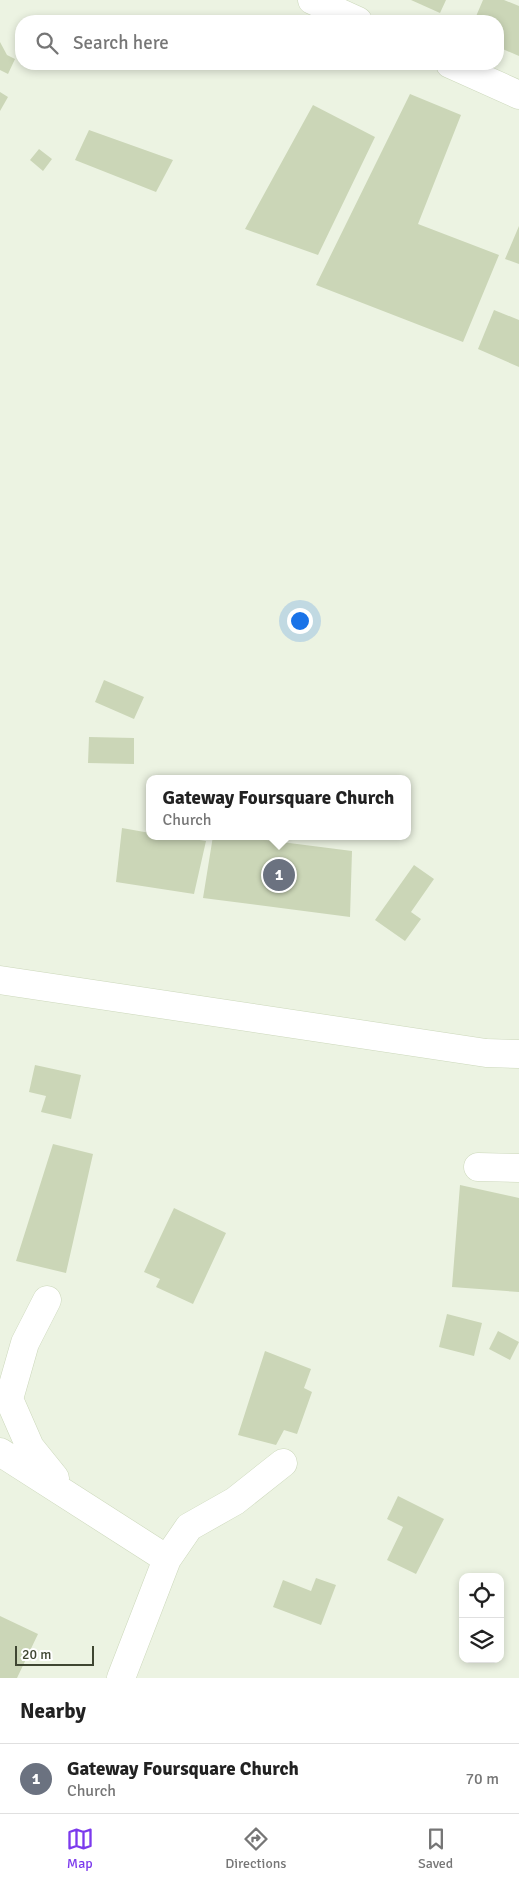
<!DOCTYPE html>
<style>
:root{--surface:#fff;--page:#f2f2f2;--text:#222;--muted:#767676;--line:#e0e0e0;--accent:#7c3aed}
body{margin:0;font-family:Signika,sans-serif;background:var(--page);color:var(--text)}
.controls{position:absolute;right:15px;bottom:15px;display:grid;overflow:hidden;border-radius:10px;box-shadow:0 2px 8px #0003}
.controls button{width:45px;height:45px;display:grid;place-items:center;padding:0;border:0;border-bottom:1px solid var(--line);background:var(--surface);color:var(--text);font:25px sans-serif}
.scale{position:absolute;left:15px;bottom:12px;width:79px;box-sizing:border-box;padding-left:5px;border:2px solid #3f4632;border-top:0;font-size:14px;line-height:18px;white-space:nowrap;color:#3f4632;-webkit-text-stroke:4px #fff;paint-order:stroke}
.you{position:absolute;left:299px;top:620px;width:18px;height:18px;margin:-12px;border:4px solid #fff;border-radius:50%;background:#1a73e8;box-shadow:0 0 0 8px #1a73e833}
.badge{display:grid;place-items:center;width:32px;height:32px;border-radius:50%;background:var(--accent);color:#fff;font-size:16px;font-weight:700}
.pin{position:absolute;translate:-50% -50%;border:2px solid #fff;box-shadow:0 1px 5px #0006}
.popup{position:absolute;left:146px;top:775px;width:265px;height:65px;box-sizing:border-box;display:grid;place-content:center;border-radius:10px;background:var(--surface);filter:drop-shadow(0 1px 4px #0005);font-size:16px;white-space:nowrap;color:var(--muted)}
.popup b{font-size:19px;color:var(--text)}
.popup::after{content:'';position:absolute;left:50%;top:100%;margin-left:-10px;border:10px solid transparent;border-top-color:var(--surface)}
.list{margin:0;padding:0;list-style:none}
h2{display:flex;justify-content:space-between;align-items:center;height:65px;margin:0;padding:0 20px;font-size:21px}
h2 small{font-size:16px;font-weight:400;color:var(--muted)}
.list li{display:grid;grid-template-columns:32px 1fr auto;gap:15px;align-items:center;box-sizing:border-box;height:70px;padding:0 20px;border-top:1px solid var(--line)}
.list b{display:block;font-size:19px;white-space:nowrap}
.list p{margin:0;font-size:16px;white-space:nowrap;color:var(--muted)}
.list em{font-size:16px;font-style:normal;color:var(--muted)}
.icon{flex:none;width:28px;height:28px;fill:none;stroke:currentColor;stroke-width:2;stroke-linecap:round;stroke-linejoin:round}
.map{position:relative;flex:none;width:519px;height:1678px;overflow:hidden}
.search{position:absolute;background:var(--surface);box-shadow:0 2px 8px #0003;left:15px;right:15px;top:15px;height:55px;display:flex;align-items:center;gap:12px;box-sizing:border-box;padding:0 18px;border-radius:20px;color:var(--muted);font-size:19px}
.sheet{height:135px;background:var(--surface)}
nav{display:flex;justify-content:space-around;align-items:center;box-sizing:border-box;height:70px;border-top:1px solid var(--line);background:var(--surface);font-size:14px;color:var(--muted)}
nav a{display:grid;justify-items:center;gap:2px}
nav .on{color:var(--accent)}
.map>svg:first-child{display:block}
.building{fill:#cbd6b7}
.lines{fill:none;stroke-linecap:round;stroke-linejoin:round}
.minor-casing{stroke:#ccd8bb;stroke-width:29}
.minor{stroke:#fff;stroke-width:28}
</style>
<div class="map">
<svg width="519" height="1678" viewBox="0 0 519 1678">
<rect width="100%" height="100%" fill="#ecf3e2"/>
<!-- building -->
<path class="building" d="M411,0h35l-6,13z
M483,0h21l15,6v50l-21,-9v-26h-24z
M0,42l7,13 8,4 -7,15 -8,-4z
M0,92l8,5 -8,14z
M410,94l51,21 -43,109 81,31 -36,87 -147,-57z
M313,105l62,32 -57,118 -73,-26z
M89,130l84,30 -17,32 -81,-32z
M39,149l13,10 -9,12 -13,-11z
M519,226v38l-14,-5z
M494,310l25,10v47l-41,-18z
M104,680l40,17 -10,22 -39,-17z
M89,737l45,1v26l-46,-1z
M122,828l28,5v3h24l32,5 -12,53 -78,-12z
M213,836h21l118,15 -2,66 -147,-19z
M414,865l20,14 -23,33 10,7 -16,22 -30,-21z
M35,1065l46,10 -10,44 -30,-7 5,-16 -17,-4z
M53,1144l40,10 -27,119 -50,-12z
M460,1185l59,13v94l-67,-5z
M174,1208l52,25 -33,71 -37,-17 4,-8 -16,-7z
M447,1314l35,9 -8,33 -35,-9z
M498,1331l21,11 -9,18 -21,-11z
M265,1351l46,18 -7,19 8,4 -15,42 -13,-4 -8,15 -38,-10z
M398,1496l46,23 -28,55 -29,-14 16,-33 -16,-8z
M316,1578l20,7 -15,40 -48,-18 10,-27 28,11z
M0,1616l38,18 -21,44h-17z"/>
<g class="lines">
<!-- minor casing -->
<g class="minor-casing">
<path id="minor" d="M312,0l46,21
M450,64l69,31
M0,980l486,73 33,1
M478,1167l41,1
M47,1300l-22,43 -16,56 21,48 25,31
M0,1452l167,107 -46,119
M167,1559l22,-32 46,-26 48,-38"/>
</g>
<!-- minor -->
<use href="#minor" class="minor"/>
</g>
</svg>
<div class="controls">
<button><svg class="icon" aria-label="locate" viewBox="0 0 24 24"><circle cx="12" cy="12" r="6"/><path d="M12 2v4M12 18v4M2 12h4M18 12h4"/></svg></button>
<button><svg class="icon" aria-label="layers" viewBox="0 0 24 24"><path d="M12 4l9 5-9 5-9-5zM3 14l9 5 9-5"/></svg></button>
</div>
<div class="scale">20 m</div>
<div class="you"></div>
<div class="pin badge" style="left:279px;top:875px;background:#6b7280">1</div>
<div class="popup"><b>Gateway Foursquare Church</b>Church</div>
<div class="search"><svg class="icon" aria-label="search" viewBox="0 0 24 24"><circle cx="10" cy="10" r="6"/><path d="M15 15l6 6"/></svg>Search here</div>
</div>
<section class="sheet">
<h2>Nearby<small></small></h2>
<ul class="list">
<li><span class="badge" style="background:#6b7280">1</span><div><b>Gateway Foursquare Church</b><p>Church</p></div><em>70 m</em></li>
</ul>
</section>
<nav>
<a class="on"><svg class="icon" aria-label="map" viewBox="0 0 24 24"><path d="M3 6l6-2 6 2 6-2v14l-6 2-6-2-6 2zM9 4v14M15 6v14"/></svg>Map</a>
<a><svg class="icon" aria-label="directions" viewBox="0 0 24 24"><path d="M12 3l9 9-9 9-9-9zM9 14v-3h6M13 9l2 2-2 2"/></svg>Directions</a>
<a><svg class="icon" aria-label="saved" viewBox="0 0 24 24"><path d="M7 4h10v16l-5-4-5 4z"/></svg>Saved</a>
</nav>
